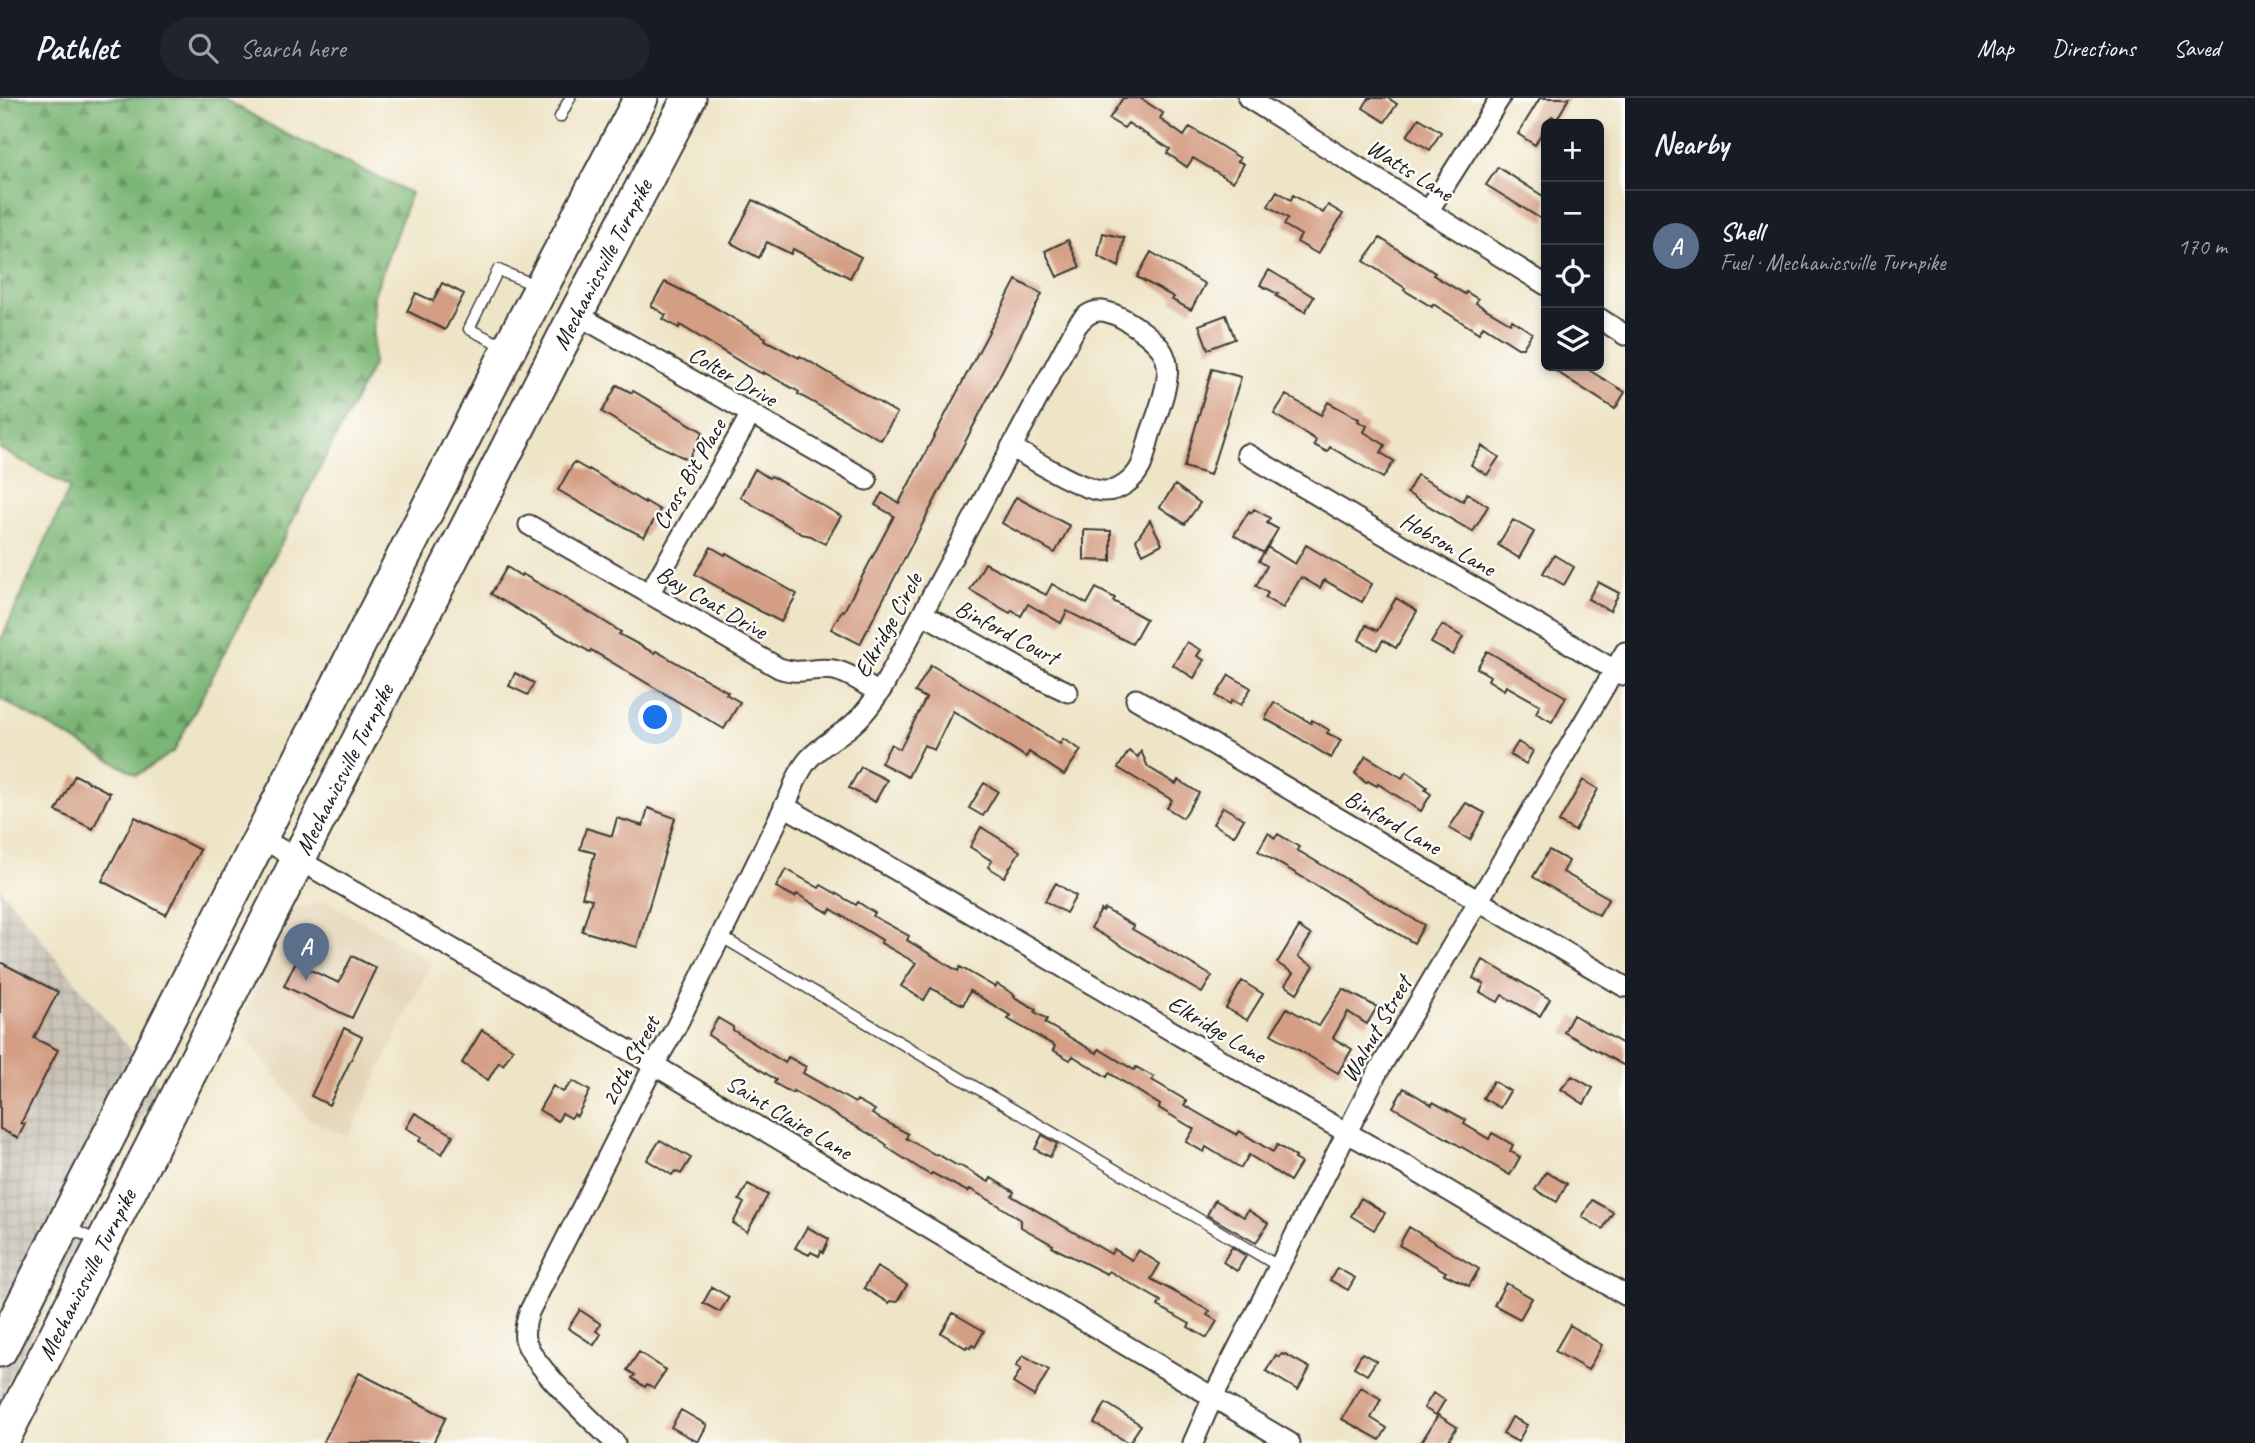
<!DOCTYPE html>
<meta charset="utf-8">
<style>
:root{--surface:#171b24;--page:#20242c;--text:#f1f3f6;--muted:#9ea1a6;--line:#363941;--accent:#8c9099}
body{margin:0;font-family:Caveat,sans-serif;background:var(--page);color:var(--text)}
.controls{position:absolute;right:21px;top:21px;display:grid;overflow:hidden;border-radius:10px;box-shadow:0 4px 10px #0003}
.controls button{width:63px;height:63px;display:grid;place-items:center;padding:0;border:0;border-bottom:2px solid var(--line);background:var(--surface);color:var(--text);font:35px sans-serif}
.you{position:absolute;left:656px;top:620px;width:24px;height:24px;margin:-18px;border:5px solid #fff;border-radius:50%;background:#1a73e8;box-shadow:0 0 0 10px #1a73e833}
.badge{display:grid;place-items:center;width:46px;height:46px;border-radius:50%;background:var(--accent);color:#fff;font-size:23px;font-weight:700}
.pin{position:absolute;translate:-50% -58px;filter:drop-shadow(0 2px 4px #0008)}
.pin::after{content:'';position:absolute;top:37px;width:24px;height:21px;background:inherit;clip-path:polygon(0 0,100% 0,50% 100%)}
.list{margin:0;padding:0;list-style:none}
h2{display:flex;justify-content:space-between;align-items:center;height:91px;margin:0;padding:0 28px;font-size:30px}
h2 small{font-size:23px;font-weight:400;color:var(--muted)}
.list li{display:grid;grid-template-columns:46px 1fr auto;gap:21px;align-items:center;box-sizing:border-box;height:112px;padding:0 28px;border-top:2px solid var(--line)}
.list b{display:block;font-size:26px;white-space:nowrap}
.list p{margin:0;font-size:23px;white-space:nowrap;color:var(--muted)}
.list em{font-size:23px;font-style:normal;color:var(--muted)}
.icon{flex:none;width:38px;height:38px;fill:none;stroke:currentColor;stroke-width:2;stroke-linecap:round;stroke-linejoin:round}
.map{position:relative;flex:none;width:1625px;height:1345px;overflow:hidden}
header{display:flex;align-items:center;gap:42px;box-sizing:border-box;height:98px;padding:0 35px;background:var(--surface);border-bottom:2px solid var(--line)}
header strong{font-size:33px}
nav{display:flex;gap:38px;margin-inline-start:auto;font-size:24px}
.search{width:490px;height:63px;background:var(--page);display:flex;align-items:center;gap:18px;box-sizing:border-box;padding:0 24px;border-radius:38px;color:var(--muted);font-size:26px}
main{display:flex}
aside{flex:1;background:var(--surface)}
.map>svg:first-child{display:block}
.built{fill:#e4d5b7}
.industrial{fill:url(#industrial-grid)}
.forest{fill:url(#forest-firs);stroke:#4b6948;stroke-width:2}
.building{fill:#d49e84}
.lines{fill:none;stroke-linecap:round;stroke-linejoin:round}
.lane-casing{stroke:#3c3a36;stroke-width:13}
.street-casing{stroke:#3c3a36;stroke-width:23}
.highway-casing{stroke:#3c3a36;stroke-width:37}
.lane{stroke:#fff;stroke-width:10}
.street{stroke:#fff;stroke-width:19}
.highway{stroke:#fff;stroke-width:33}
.labels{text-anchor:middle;stroke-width:5;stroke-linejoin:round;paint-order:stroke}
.street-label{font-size:24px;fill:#1c1c1c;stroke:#fdfcf7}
</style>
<header>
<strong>Pathlet</strong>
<div class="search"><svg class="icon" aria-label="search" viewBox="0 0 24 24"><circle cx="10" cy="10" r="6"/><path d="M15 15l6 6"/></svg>Search here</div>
<nav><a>Map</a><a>Directions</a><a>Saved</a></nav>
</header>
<main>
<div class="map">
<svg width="1625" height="1345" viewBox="0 0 1625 1345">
<defs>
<pattern id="industrial-grid" width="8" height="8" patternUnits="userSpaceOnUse" patternTransform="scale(1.75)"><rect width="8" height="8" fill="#c9c3b8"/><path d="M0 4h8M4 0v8" fill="none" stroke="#aca79e"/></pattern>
<pattern id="forest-firs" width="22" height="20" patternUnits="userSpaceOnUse" patternTransform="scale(1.75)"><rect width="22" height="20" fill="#7ab674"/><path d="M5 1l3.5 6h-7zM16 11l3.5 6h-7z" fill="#63935e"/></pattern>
</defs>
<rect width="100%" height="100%" fill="#fdfcf7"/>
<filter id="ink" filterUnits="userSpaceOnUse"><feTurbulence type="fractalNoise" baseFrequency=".0143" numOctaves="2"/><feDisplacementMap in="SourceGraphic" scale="14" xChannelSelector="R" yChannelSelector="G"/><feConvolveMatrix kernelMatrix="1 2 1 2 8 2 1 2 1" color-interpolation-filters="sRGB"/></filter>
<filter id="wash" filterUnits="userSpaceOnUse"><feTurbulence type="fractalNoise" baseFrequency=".00686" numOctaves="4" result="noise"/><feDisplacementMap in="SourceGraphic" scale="28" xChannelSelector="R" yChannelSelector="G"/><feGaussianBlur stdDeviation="1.57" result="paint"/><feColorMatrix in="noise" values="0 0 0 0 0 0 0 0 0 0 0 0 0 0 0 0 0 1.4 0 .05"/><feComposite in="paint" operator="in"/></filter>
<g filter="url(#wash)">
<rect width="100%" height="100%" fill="#eee4c6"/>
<!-- built -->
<path class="built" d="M326,803l106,60 -84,176 -39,-18 -71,-92 55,-118z"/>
<!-- industrial -->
<path class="industrial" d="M0,790l158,196 -158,314z"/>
<!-- forest -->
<path class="forest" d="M0,0h223l61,35 127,60 -37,102 -1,70 -199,386 -37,24 -137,-76v-57l70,-155 -70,-38z"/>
<g id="blocks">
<!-- building -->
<path class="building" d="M1123,0h17l23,15 -3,6 24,17 6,-9 50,31 -2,3 6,3 -11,18 -40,-24 -6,9 -20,-14 3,-4 -42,-26 -4,5 -15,-9z
M1369,0h19l9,6 -12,18 -22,-14z
M1540,0h29l-12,21 -5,-3 -6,8 -11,21 -17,-11z
M1419,20l22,14 -11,18 -23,-14z
M1498,69l48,31v24l-60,-37z
M1277,93l14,9 2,-5 30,18 5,-8 15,9 -25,40 -21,-12 4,-7 -17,-10 4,-7 -20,-12z
M753,102l108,57 -11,21 -57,-29 -2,5 -24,-12 -8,16 -28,-15z
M1103,135l21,5 -5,29 -21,-11z
M1380,140l55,35 -2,2 32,19 1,-2 12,7 -2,4 34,20 2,-3 20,13 -9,15h-5l-35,-22 -4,7 -46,-29 -1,3 -28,-17 1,-2 -41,-27z
M1068,142l12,27 -23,10 -12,-26z
M1151,154l54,32 -14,26 -19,-10 2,-3 -37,-20z
M1269,172l45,27 -9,15 -29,-16 2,-2 -18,-9z
M1016,182l26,14 -182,350 -29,-15 11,-19 2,1 50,-95 -19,-11 7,-12 17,10z
M665,184l44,22 57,34 -1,2 34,18 1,-2 97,57 -16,27 -83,-46 1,-2 -36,-20v2l-14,-7 -69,-42 -1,3 -16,-9 3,-4 -15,-9z
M442,185l22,11 -19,36 -38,-19 9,-18 17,8z
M1226,217l9,24 -27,10 -9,-24z
M1548,268h34l43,26 -10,17z
M1212,271l29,8 -31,98 -26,-8z
M617,287l15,8 1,-2 70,41 -15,28 -44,-22 -42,-26z
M1286,297l35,20 7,-13 31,17 -1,2 9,5 -3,6 21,13 -4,8 13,8 -11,17 -53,-31 -3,5 -13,-7 2,-5 -42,-26z
M1482,348l17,11 -12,18 -16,-10z
M574,364l14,8 1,-1 56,34v-2l15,9 -16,27 -43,-22 -43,-25z
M755,371l14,9 2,-2 70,40 -16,28 -14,-8 -9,-2 -62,-37z
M1417,377l46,26 4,-8 21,13 -15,26 -66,-39z
M1175,387l25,18 -15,21 -25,-17z
M1016,399l54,29 -15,27 -53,-30z
M1254,411l16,9 -3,5 11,6 -14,24 -30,-18 15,-24 2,2z
M1150,422l12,24 -19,10 -7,-14z
M1513,422l21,12 -15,26 -21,-13z
M1084,432l27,1v30l-27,-1z
M1306,447l66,39 -10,18 -38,-22 -4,8 -19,-11 -18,31 -18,-10 3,-5 -12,-7 11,-20 -8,-5 8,-14 28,17z
M711,449l14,8 1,-2 71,41 -16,28 -59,-31 1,-1 -28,-16z
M1554,457l20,12 -10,18 -21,-12z
M985,465l61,32 6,-11 35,20 9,-16 19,10 -2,3 33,18 -14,25 -65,-33 -6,12 -33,-19 -7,12 -9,-6 -2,3 -40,-23z
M507,469l14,9 1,-2 72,41 27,17 -2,2 35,19 2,-2 72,41 -2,2 14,8 -16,27 -133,-79 -1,2 -99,-58z
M1598,484l21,11 -9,18 -22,-12z
M1396,500l21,13 -21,37 -13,-8 -6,10 -18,-10 7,-15 11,6z
M1442,527l21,12 -10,18 -22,-12z
M1187,544l14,8 -4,6 7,4 -10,18 -21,-13z
M1487,553l79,46 -14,25 -16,-9 4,-8 -34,-19 -2,4 -16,-10 2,-4 -13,-8z
M931,567l72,42 57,37 3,-5 18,11 -17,25 -35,-23 -3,5 -73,-46 -19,39 -10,-5 -16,32 -27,-14 10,-19 9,5 26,-51 -11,-6z
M515,575l19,10 -6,12 -19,-9z
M1229,577l22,13 -10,17 -9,-5 -2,4 -14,-8z
M1274,604l37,21 1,-3 17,10 -2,3 14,7 -10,18 -45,-28 -21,-11z
M1518,644l15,9 -7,13 -16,-9z
M1129,653l9,6 3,-6 7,16 28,17 2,-4 21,13 -16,25 -16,-10 5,-8 -54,-32z
M1366,658l36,22 4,-6 21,15 -2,3 6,4 -10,17 -43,-27 -1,2 -9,-5 -2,2 -11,-10z
M861,669l26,13 -12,22 -26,-14z
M75,677l35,18 -17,36 -37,-18z
M1583,682l15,9 -23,42 -16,-9z
M984,685l14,8 -15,25 -14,-8z
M1466,705l19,10 -15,27 -21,-12z
M1223,709l21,12 -10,17 -21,-12z
M648,710l27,10 -38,129 -55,-16 10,-32 -10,-2 13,-44 -15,-4 6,-21 26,8 5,-18 26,8z
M135,719l65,33 -34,65 -64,-34z
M981,729l39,24 -16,26 -16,-10 4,-6 -22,-14z
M1268,735l7,5 3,-4 21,13 -2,3 25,15 102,60 -10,18 -156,-92z
M1549,752l20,11 -6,11 46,26 -10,17 -66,-38z
M786,771l33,19 2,-3 35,20 2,-3 6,4 11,7 -2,3 36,20 -2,4 51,31 2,-4 35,20 2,-3 18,11 -1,2 22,12 -1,3 12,7 -2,4 52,30 2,-4 35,21 2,-3 18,10 -2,3 35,21 -3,4 24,14 29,16 2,-4 34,21 4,-7 19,12 -2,2 7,4 -11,18 -41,-26 -8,13 -35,-21 -2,5 -18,-10 8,-13 -35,-21 1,-3 -51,-32 -2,4 -34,-21 -3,4 -17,-10 2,-4 -47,-27 3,-3 -41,-25 -7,14 -32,-17 -7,12 -23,-14 15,-23 -35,-20 1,-3 -51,-31 -2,4 -32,-19 -2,3 -19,-10z
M1056,785l20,13 -10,17 -21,-12z
M1105,811l29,17 -2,3 80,47 -10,17 -111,-65 10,-18 2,2z
M1299,829l12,8 -13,22 16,9 -17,27 -12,-8 8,-12 -16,-10z
M352,858l24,12 -24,50 -68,-32 11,-23 44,20z
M1483,862l67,39 -10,17 -38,-21 -4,7 -18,-10 4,-8 -11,-6z
M0,864l58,30 -24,46 24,12 -37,73 4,1 -7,14 -18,-9z
M1242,883l21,13 -16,26 -21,-12z
M1343,891l34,18 -10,17 -19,-12 -15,26 19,11 -14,24 -67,-39 16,-26 32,18z
M1573,917l52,30v21l-61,-34z
M718,920l15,9v3l52,33 3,-6 18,10 -3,6 52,30 2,-3 18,10 -3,4 36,20 -2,4 30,17 1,-1 21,12 1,-1 30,17 2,-4 23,14 -2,4 99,58 3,-5 18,11 6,-10 22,14 -9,15 59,32 -3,4 10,6 -10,17 -19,-11 2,-3 -32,-18 3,-5 -52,-30 -2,3 -55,-27 1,-2 -32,-18v-7l-23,-15 -28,-16 -2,3 -36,-19 -2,2 -44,-28 1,-2 -7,-5 -87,-49 -1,2 -18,-10 2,-3 -68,-45z
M344,930l18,9 -33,68 -18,-9z
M482,932l31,19 -10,16 -4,-3 -11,18 -26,-17z
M1572,978l21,12 -9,16 -23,-15z
M573,983l17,10 -13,25 -3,-2 -3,4 -9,-5 -4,8 -19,-11 14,-24 10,6z
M1493,983l17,10 -10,17 -17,-10z
M1404,990l28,17 1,-3 33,18 -2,4 25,15 3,-6 21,12 -3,6 10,6 -10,18 -117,-68z
M415,1015l38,22 -11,19 -23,-13 3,-4 -16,-9z
M1042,1037l15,9 -7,13 -15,-8z
M660,1042l31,18 -10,16 -6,-3 -3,4 -25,-15z
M1546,1074l21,12 -10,18 -22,-12z
M748,1086l20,11 -21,37 -14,-9 11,-20 -5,-3z
M1361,1100l24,15 -11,17 -23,-14z
M1215,1102l29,17 4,-7 20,13 -12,20 -49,-28z
M1592,1102l21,12 -10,17 -21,-12z
M807,1129l22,12 -6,14 -2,-2 -2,5 -8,-4 -2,3 -14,-7z
M1409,1129l70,42 -10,17 -25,-12 2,-2 -47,-27z
M1232,1149l14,9 -9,15 -14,-9z
M877,1169l30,18 -10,17 -7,-1 -1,2 -25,-15z
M1337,1170l18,10 -7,12 -18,-10z
M1506,1185l26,15 -12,21 -26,-14z
M712,1189l17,10 -9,15 -17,-9z
M580,1212l21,14 -5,7 5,3 -7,11 -26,-17z
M953,1215l31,18 -9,16 -3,-2 -2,3 -3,-2 -1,2 -25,-15z
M1570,1227l32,20 -14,25 -33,-19z
M639,1254l27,18 -12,18 -7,-4 -2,3 -13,-9 3,-3 -8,-5z
M1362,1255l14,8 -9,14 -13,-8z
M1281,1256l3,1 1,-1 25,14 -12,22 -32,-19 10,-16 3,2z
M1023,1257l26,15 -15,26 -21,-13 8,-14 -5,-3z
M359,1275l87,44 -13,26h-110z
M1361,1289l20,12 -10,19 16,10 -7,12 -38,-21z
M1433,1295l12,7 -9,15 -12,-7z
M1106,1305l35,22 -12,18 -35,-20z
M681,1312l26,15 -9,17 -27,-15z
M1438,1317l19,12 -10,16h-26z
M1512,1319l15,8 -9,17 -15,-8z"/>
</g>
</g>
<g filter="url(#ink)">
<use href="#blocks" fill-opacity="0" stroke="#3c3a36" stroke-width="2"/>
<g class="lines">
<!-- lane casing -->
<g class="lane-casing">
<path id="lane" d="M560,19l10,-19
M505,249l-36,-18 29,-59 37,15
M720,838l558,330
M67,1129l31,14"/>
</g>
<!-- street casing -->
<g class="street-casing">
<path id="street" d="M1248,0l298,187
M1429,112l71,-112
M576,216l291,166
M1599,220l26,17
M1247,356l376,221
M529,427l250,143c21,8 36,-2 55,2 16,3 31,15 45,23
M649,496l102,-180
M923,516l107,60 38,18
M1136,601l489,288
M784,708l178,102 334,196 114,64 215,127
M261,740l393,227 636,378
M615,1345c-22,-22 -83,-77 -90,-104 -2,-9 2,-19 4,-27l125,-247 21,-36 116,-236c13,-38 26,-42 56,-64 15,-11 26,-27 36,-42l193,-360c6,-9 14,-17 26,-16 18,2 58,29 63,46 3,7 3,14 2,21 -2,19 -11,39 -17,57 -3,10 -5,22 -9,31 -7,14 -22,26 -38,25 -22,-1 -71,-32 -92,-44
M1193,1345l20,-46 163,-322 249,-423"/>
</g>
<!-- highway casing -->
<g class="highway-casing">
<g id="highway">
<path d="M0,1252l512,-1007 129,-245"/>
<path id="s1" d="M1,1345l575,-1129 113,-216"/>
</g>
</g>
<!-- lane -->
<use href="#lane" class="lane"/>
<!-- street -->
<use href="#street" class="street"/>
<!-- highway -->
<use href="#highway" class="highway"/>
</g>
</g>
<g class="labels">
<!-- street labels -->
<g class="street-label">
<text transform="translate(1410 72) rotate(32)" y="8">Watts Lane</text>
<text dy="8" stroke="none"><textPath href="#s1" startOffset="1323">Mechanicsville Turnpike</textPath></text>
<text transform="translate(733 278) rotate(30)" y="8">Colter Drive</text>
<text transform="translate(689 376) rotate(-60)" y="8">Cross Bit Place</text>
<text transform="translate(1448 446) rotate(30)" y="8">Hobson Lane</text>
<text transform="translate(712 504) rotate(30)" y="8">Bay Coat Drive</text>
<text transform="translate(888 527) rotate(-61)" y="8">Elkridge Circle</text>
<text transform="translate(1007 534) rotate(28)" y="8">Binford Court</text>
<text dy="8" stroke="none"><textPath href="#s1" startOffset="756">Mechanicsville Turnpike</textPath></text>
<text transform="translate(1393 724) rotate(30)" y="8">Binford Lane</text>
<text transform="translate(1217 931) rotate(31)" y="8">Elkridge Lane</text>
<text transform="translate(1376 931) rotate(-60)" y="8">Walnut Street</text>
<text transform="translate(630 963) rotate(-62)" y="8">20th Street</text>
<text transform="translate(789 1019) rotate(31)" y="8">Saint Claire Lane</text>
<text dy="8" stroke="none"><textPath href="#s1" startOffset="189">Mechanicsville Turnpike</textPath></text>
</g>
</g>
</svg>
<div class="controls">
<button>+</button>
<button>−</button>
<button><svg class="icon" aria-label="locate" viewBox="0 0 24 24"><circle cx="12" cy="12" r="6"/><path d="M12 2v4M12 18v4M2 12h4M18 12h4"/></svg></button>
<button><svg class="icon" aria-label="layers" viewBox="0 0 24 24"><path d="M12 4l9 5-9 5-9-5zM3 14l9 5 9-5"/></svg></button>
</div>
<div class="you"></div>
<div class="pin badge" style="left:306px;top:883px;background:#5c6f8a">A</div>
</div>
<aside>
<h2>Nearby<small></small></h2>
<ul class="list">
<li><span class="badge" style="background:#5c6f8a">A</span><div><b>Shell</b><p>Fuel · Mechanicsville Turnpike</p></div><em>170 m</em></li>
</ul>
</aside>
</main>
